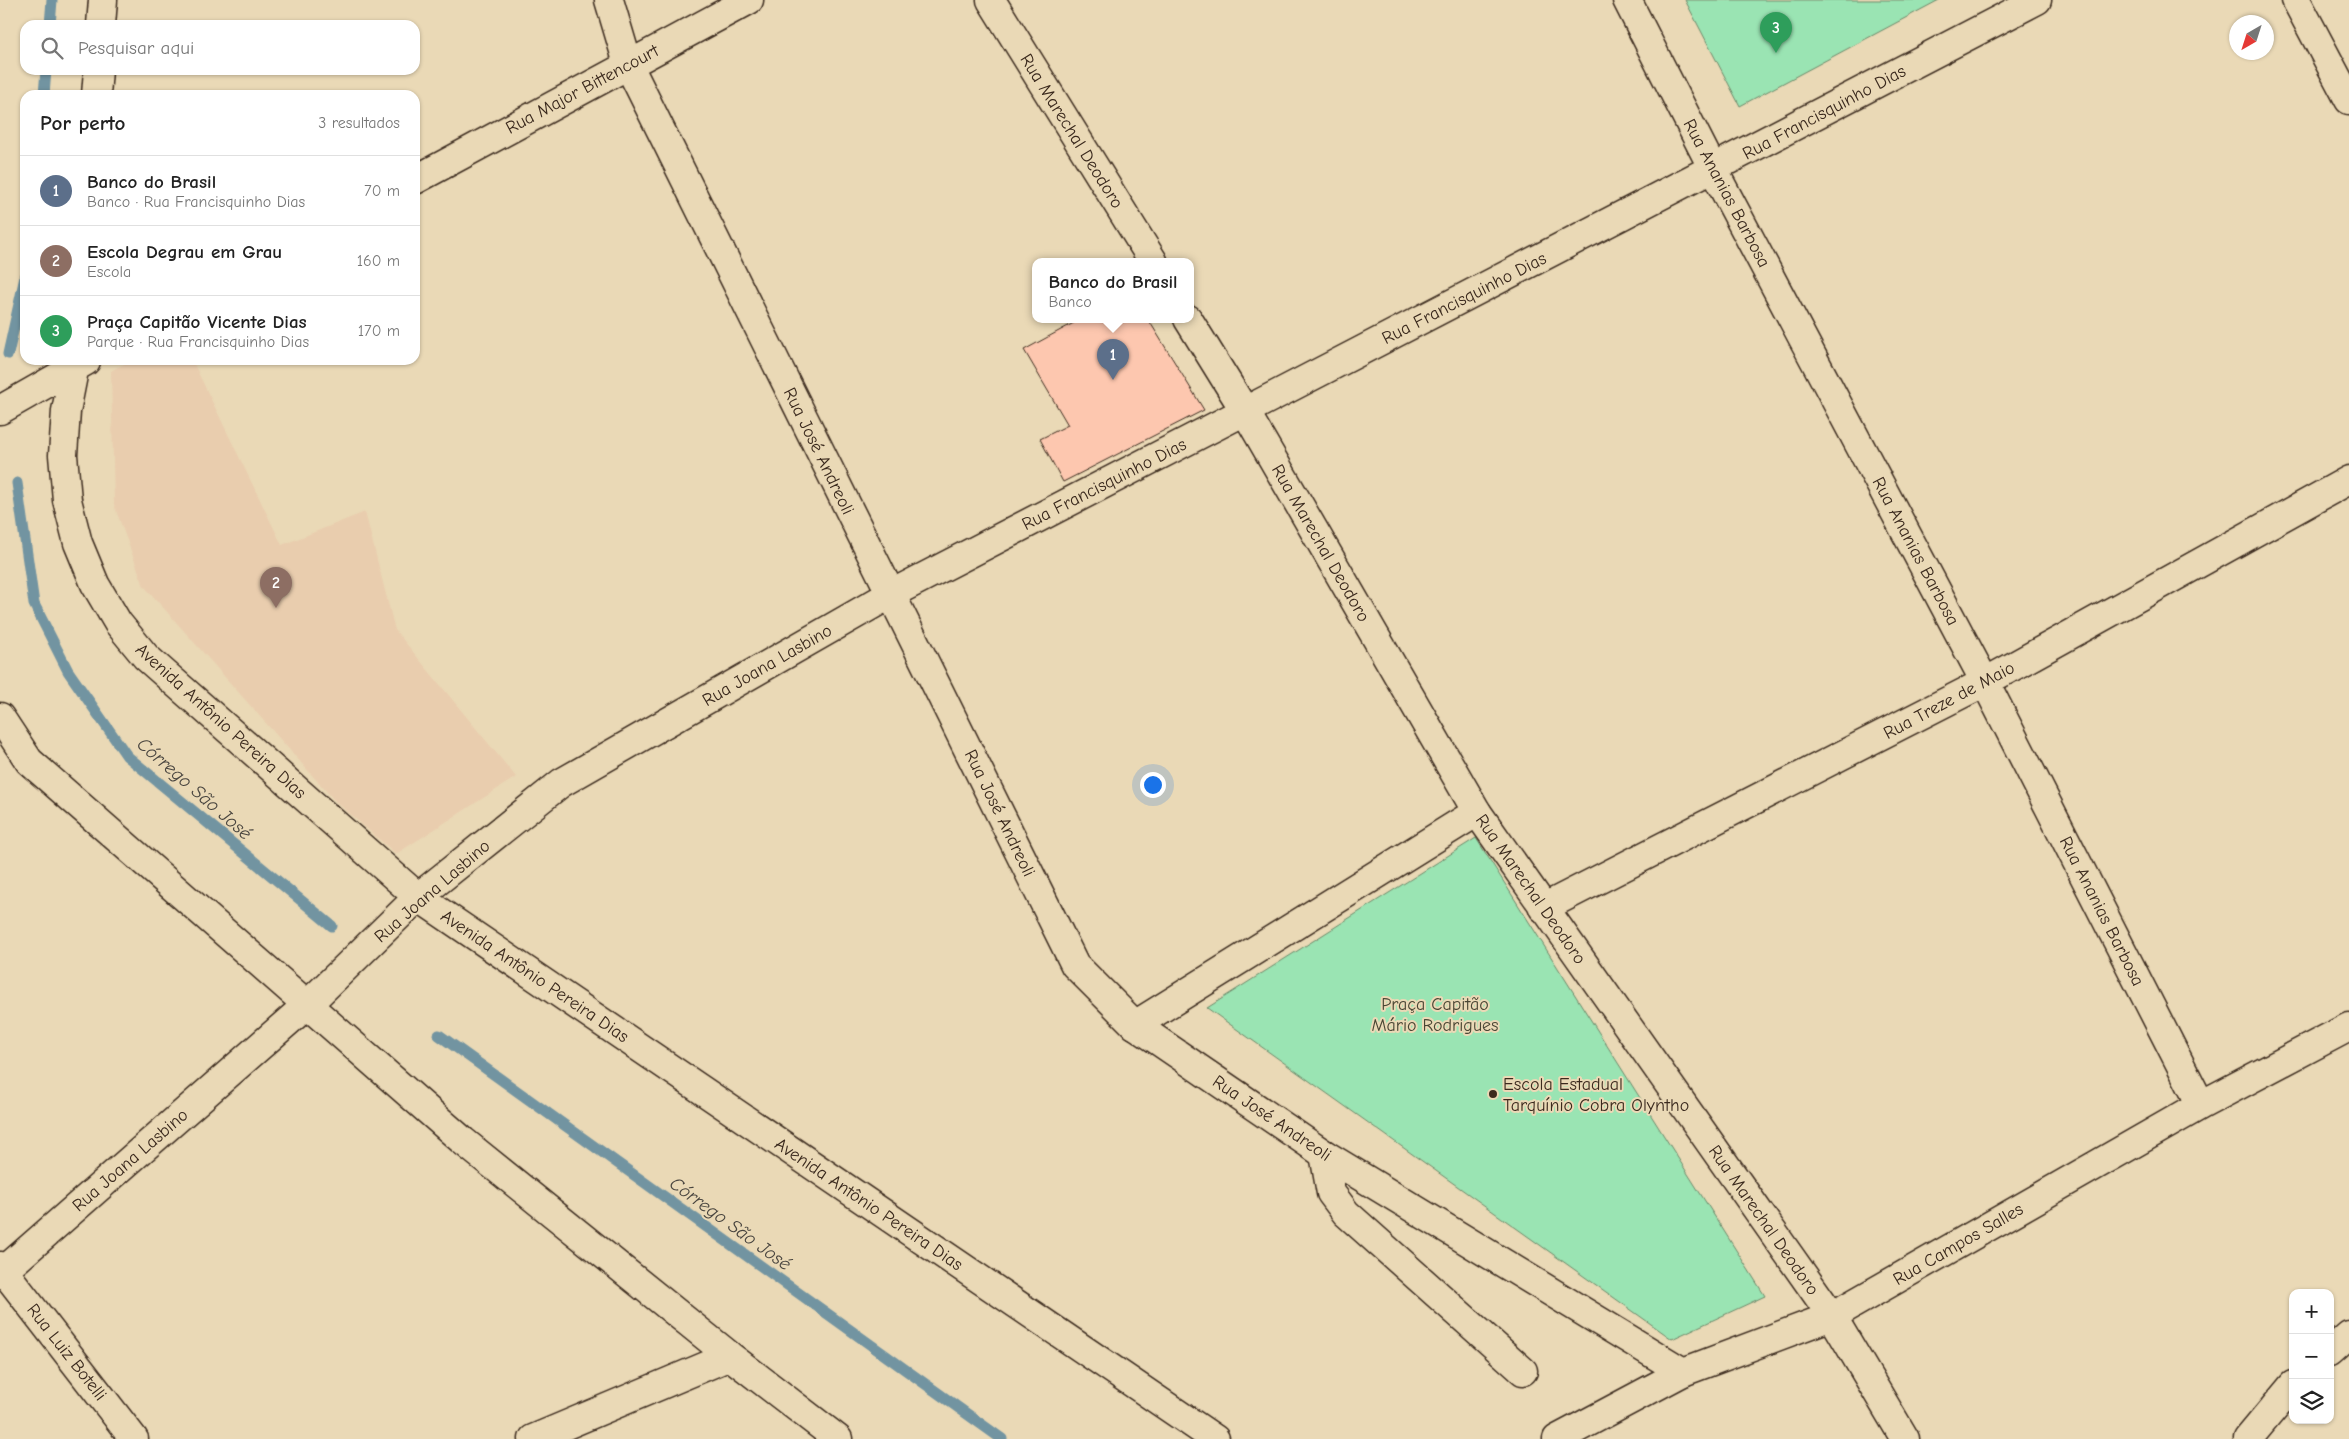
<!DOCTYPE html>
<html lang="pt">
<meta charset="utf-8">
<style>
:root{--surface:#fff;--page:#f6f6f6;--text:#222;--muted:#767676;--line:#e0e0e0;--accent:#ea580c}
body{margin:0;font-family:"Comic Neue",sans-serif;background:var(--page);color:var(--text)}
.controls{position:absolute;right:15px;bottom:15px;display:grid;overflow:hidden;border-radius:10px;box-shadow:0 1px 4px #0004}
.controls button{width:45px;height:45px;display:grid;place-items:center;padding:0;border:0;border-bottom:1px solid var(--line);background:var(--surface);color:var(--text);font:25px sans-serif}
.compass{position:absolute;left:2229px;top:15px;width:45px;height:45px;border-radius:50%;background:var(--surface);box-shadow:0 1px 4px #0004;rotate:219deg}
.you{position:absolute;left:1152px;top:784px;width:18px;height:18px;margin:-12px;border:4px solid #fff;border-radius:50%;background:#1a73e8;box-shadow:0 0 0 8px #1a73e833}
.badge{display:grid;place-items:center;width:32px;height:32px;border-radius:50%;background:var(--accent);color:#fff;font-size:16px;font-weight:700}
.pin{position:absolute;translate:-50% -41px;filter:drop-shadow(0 1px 2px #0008)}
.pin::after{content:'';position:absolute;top:26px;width:18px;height:15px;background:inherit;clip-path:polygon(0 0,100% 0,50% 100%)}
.popup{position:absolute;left:1032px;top:258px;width:162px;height:65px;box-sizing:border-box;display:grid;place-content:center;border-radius:10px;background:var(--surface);filter:drop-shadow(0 1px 4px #0005);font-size:16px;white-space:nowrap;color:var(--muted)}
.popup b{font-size:19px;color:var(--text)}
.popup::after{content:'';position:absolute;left:50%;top:100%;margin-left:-10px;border:10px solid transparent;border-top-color:var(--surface)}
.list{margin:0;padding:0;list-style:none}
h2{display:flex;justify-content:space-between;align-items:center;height:65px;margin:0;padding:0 20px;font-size:21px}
h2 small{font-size:16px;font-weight:400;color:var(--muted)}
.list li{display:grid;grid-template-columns:32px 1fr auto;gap:15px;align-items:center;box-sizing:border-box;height:70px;padding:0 20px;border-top:1px solid var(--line)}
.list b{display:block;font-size:19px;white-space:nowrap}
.list p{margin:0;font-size:16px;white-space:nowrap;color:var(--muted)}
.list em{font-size:16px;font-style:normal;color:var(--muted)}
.icon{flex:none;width:28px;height:28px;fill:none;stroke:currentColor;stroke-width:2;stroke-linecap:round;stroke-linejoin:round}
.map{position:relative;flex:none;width:2349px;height:1439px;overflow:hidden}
.search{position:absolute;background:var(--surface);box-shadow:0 1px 4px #0004;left:20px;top:20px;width:400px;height:55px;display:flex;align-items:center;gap:12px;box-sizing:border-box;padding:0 18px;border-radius:15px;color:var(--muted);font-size:19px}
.panel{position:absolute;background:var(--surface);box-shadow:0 1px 4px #0004;left:20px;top:90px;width:400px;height:275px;border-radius:15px}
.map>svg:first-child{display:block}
.built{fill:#e9cdae}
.green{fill:#9ae4b3;stroke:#6a8768}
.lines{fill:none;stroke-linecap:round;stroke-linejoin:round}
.stream{stroke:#7294a1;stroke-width:11}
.building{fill:#fdc7af;stroke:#3b2a1e}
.minor-casing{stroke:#3b2a1e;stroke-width:31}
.tertiary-casing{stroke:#3b2a1e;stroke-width:31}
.secondary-casing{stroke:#3b2a1e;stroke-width:31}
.minor{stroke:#ead9b6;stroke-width:28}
.tertiary{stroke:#ead9b6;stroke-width:28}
.secondary{stroke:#ead9b6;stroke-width:28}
.poi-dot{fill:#3b2a1e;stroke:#ead9b6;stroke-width:2}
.labels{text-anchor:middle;stroke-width:4;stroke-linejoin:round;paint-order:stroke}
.street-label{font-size:18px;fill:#3b2a1e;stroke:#ead9b6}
.park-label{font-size:18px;fill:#494634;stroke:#ead9b6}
.poi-label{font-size:18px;fill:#3b2a1e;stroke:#ead9b6;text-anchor:start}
.water-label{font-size:19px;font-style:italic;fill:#49453f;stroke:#ead9b6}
</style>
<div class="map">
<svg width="2349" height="1439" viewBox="0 0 2349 1439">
<rect width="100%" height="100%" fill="#ead9b6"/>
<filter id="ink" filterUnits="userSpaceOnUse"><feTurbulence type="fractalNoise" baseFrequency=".02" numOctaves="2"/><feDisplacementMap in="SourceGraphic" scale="10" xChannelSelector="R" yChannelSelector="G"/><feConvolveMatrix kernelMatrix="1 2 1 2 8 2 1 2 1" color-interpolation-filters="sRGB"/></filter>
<g filter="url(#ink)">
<!-- built -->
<path class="built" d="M131,360h61l90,185 83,-33 30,118 121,147 -120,77 -61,-53 -191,-215 -30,-81 -3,-134z"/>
<!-- green -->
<path class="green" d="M1685,0h254l-199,106z
M1476,838l289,458 -93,43 -465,-331z"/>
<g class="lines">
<!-- stream -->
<path class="stream" d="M50,25l2,-25
M44,95l2,-25
M8,354l17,-77
M17,483l17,121 34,67 59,85 205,170
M439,1035l563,404"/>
</g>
<!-- building -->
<path class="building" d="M1081,319h67l56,91 -141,72 -23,-43 28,-14 -44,-75z"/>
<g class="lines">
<!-- minor casing -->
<g class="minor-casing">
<path id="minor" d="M1627,0l86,169 272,513 216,423
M2296,0l53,100
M101,25l2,-25
M96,95l2,-25
M415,180l334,-180
M76,360l-10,51 -3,44 4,45 11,43 17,41 23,39 28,34 272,240 797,542
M0,410l86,-49
M0,717l29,44 434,380 267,215 108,83
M1543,908l442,-226 364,-202
M1135,1025l342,-213
M1324,1154l7,39 15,20 177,158
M0,1266l134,173
M0,1274l308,-270 110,-107 143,-114 330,-189 354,-183
M1832,1316l369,-211 148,-78
M533,1439l197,-83
M1557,1439l126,-67"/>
</g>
<!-- tertiary casing -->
<g class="tertiary-casing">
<path id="tertiary" d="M1245,411l792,-411"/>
</g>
<!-- secondary casing -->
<g class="secondary-casing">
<path id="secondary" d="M609,0l19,64 447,901 60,60 189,129 359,218 149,-56
M991,0l162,261
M1188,319l57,92 232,401 355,504 73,123
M2330,1352l19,-17
M2248,1439l45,-54"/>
</g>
<!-- minor -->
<use href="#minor" class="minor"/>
<!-- tertiary -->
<use href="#tertiary" class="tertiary"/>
<!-- secondary -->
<use href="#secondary" class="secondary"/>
</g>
</g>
<!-- markers -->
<circle class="poi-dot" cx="1493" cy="1094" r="5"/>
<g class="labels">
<!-- street labels -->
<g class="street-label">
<text transform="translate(582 89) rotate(-28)" y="6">Rua Major Bittencourt</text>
<text transform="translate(1824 112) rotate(-28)" y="6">Rua Francisquinho Dias</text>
<text transform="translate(1072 131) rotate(58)" y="6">Rua Marechal Deodoro</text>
<text transform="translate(1727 193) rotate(62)" y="6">Rua Ananias Barbosa</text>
<text transform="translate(1464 298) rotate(-27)" y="6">Rua Francisquinho Dias</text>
<text transform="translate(819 451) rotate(64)" y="6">Rua José Andreoli</text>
<text transform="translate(1104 484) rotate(-27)" y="6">Rua Francisquinho Dias</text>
<text transform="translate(1321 543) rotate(60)" y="6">Rua Marechal Deodoro</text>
<text transform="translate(1916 551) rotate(62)" y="6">Rua Ananias Barbosa</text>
<text transform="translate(767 665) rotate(-30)" y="6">Rua Joana Lasbino</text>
<text transform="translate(1949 700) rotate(-28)" y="6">Rua Treze de Maio</text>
<text transform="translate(221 721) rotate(42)" y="6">Avenida Antônio Pereira Dias</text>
<text transform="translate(1000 813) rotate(64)" y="6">Rua José Andreoli</text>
<text transform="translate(1531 889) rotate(55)" y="6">Rua Marechal Deodoro</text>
<text transform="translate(432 891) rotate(-41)" y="6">Rua Joana Lasbino</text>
<text transform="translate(2102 911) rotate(63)" y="6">Rua Ananias Barbosa</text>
<text transform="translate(535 976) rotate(34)" y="6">Avenida Antônio Pereira Dias</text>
<text transform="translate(1272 1118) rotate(34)" y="6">Rua José Andreoli</text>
<text transform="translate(130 1160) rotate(-41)" y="6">Rua Joana Lasbino</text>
<text transform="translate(869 1204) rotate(34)" y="6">Avenida Antônio Pereira Dias</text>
<text transform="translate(1764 1220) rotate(55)" y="6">Rua Marechal Deodoro</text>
<text transform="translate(1958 1244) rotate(-30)" y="6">Rua Campos Salles</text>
<text transform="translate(67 1352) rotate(52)" y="6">Rua Luiz Botelli</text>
</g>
<!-- park labels -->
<g class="park-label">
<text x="1435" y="1010">Praça Capitão<tspan x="1435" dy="21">Mário Rodrigues</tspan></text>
</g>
<!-- poi labels -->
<g class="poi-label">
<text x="1503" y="1090">Escola Estadual<tspan x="1503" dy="21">Tarquínio Cobra Olyntho</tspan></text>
</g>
<!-- water labels -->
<g class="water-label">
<text transform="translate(195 788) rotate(41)" y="7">Córrego São José</text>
<text transform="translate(731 1223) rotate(36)" y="7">Córrego São José</text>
</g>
</g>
</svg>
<div class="controls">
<button>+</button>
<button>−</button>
<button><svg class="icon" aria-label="layers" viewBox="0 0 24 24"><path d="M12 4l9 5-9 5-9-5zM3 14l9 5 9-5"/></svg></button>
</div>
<svg class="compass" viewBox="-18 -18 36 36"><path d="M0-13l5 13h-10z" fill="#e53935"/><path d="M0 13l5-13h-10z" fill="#767676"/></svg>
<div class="you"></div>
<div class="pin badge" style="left:1113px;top:380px;background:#5c6f8a">1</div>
<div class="popup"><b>Banco do Brasil</b>Banco</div>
<div class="pin badge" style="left:276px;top:608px;background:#8d6e63">2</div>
<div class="pin badge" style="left:1776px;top:53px;background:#2e9e5b">3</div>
<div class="search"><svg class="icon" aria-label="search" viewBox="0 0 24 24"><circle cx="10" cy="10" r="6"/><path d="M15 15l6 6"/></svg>Pesquisar aqui</div>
<section class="panel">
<h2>Por perto<small>3 resultados</small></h2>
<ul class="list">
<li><span class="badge" style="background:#5c6f8a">1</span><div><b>Banco do Brasil</b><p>Banco · Rua Francisquinho Dias</p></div><em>70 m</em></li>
<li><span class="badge" style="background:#8d6e63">2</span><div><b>Escola Degrau em Grau</b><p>Escola</p></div><em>160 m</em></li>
<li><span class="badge" style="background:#2e9e5b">3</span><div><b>Praça Capitão Vicente Dias</b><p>Parque · Rua Francisquinho Dias</p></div><em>170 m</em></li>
</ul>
</section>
</div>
